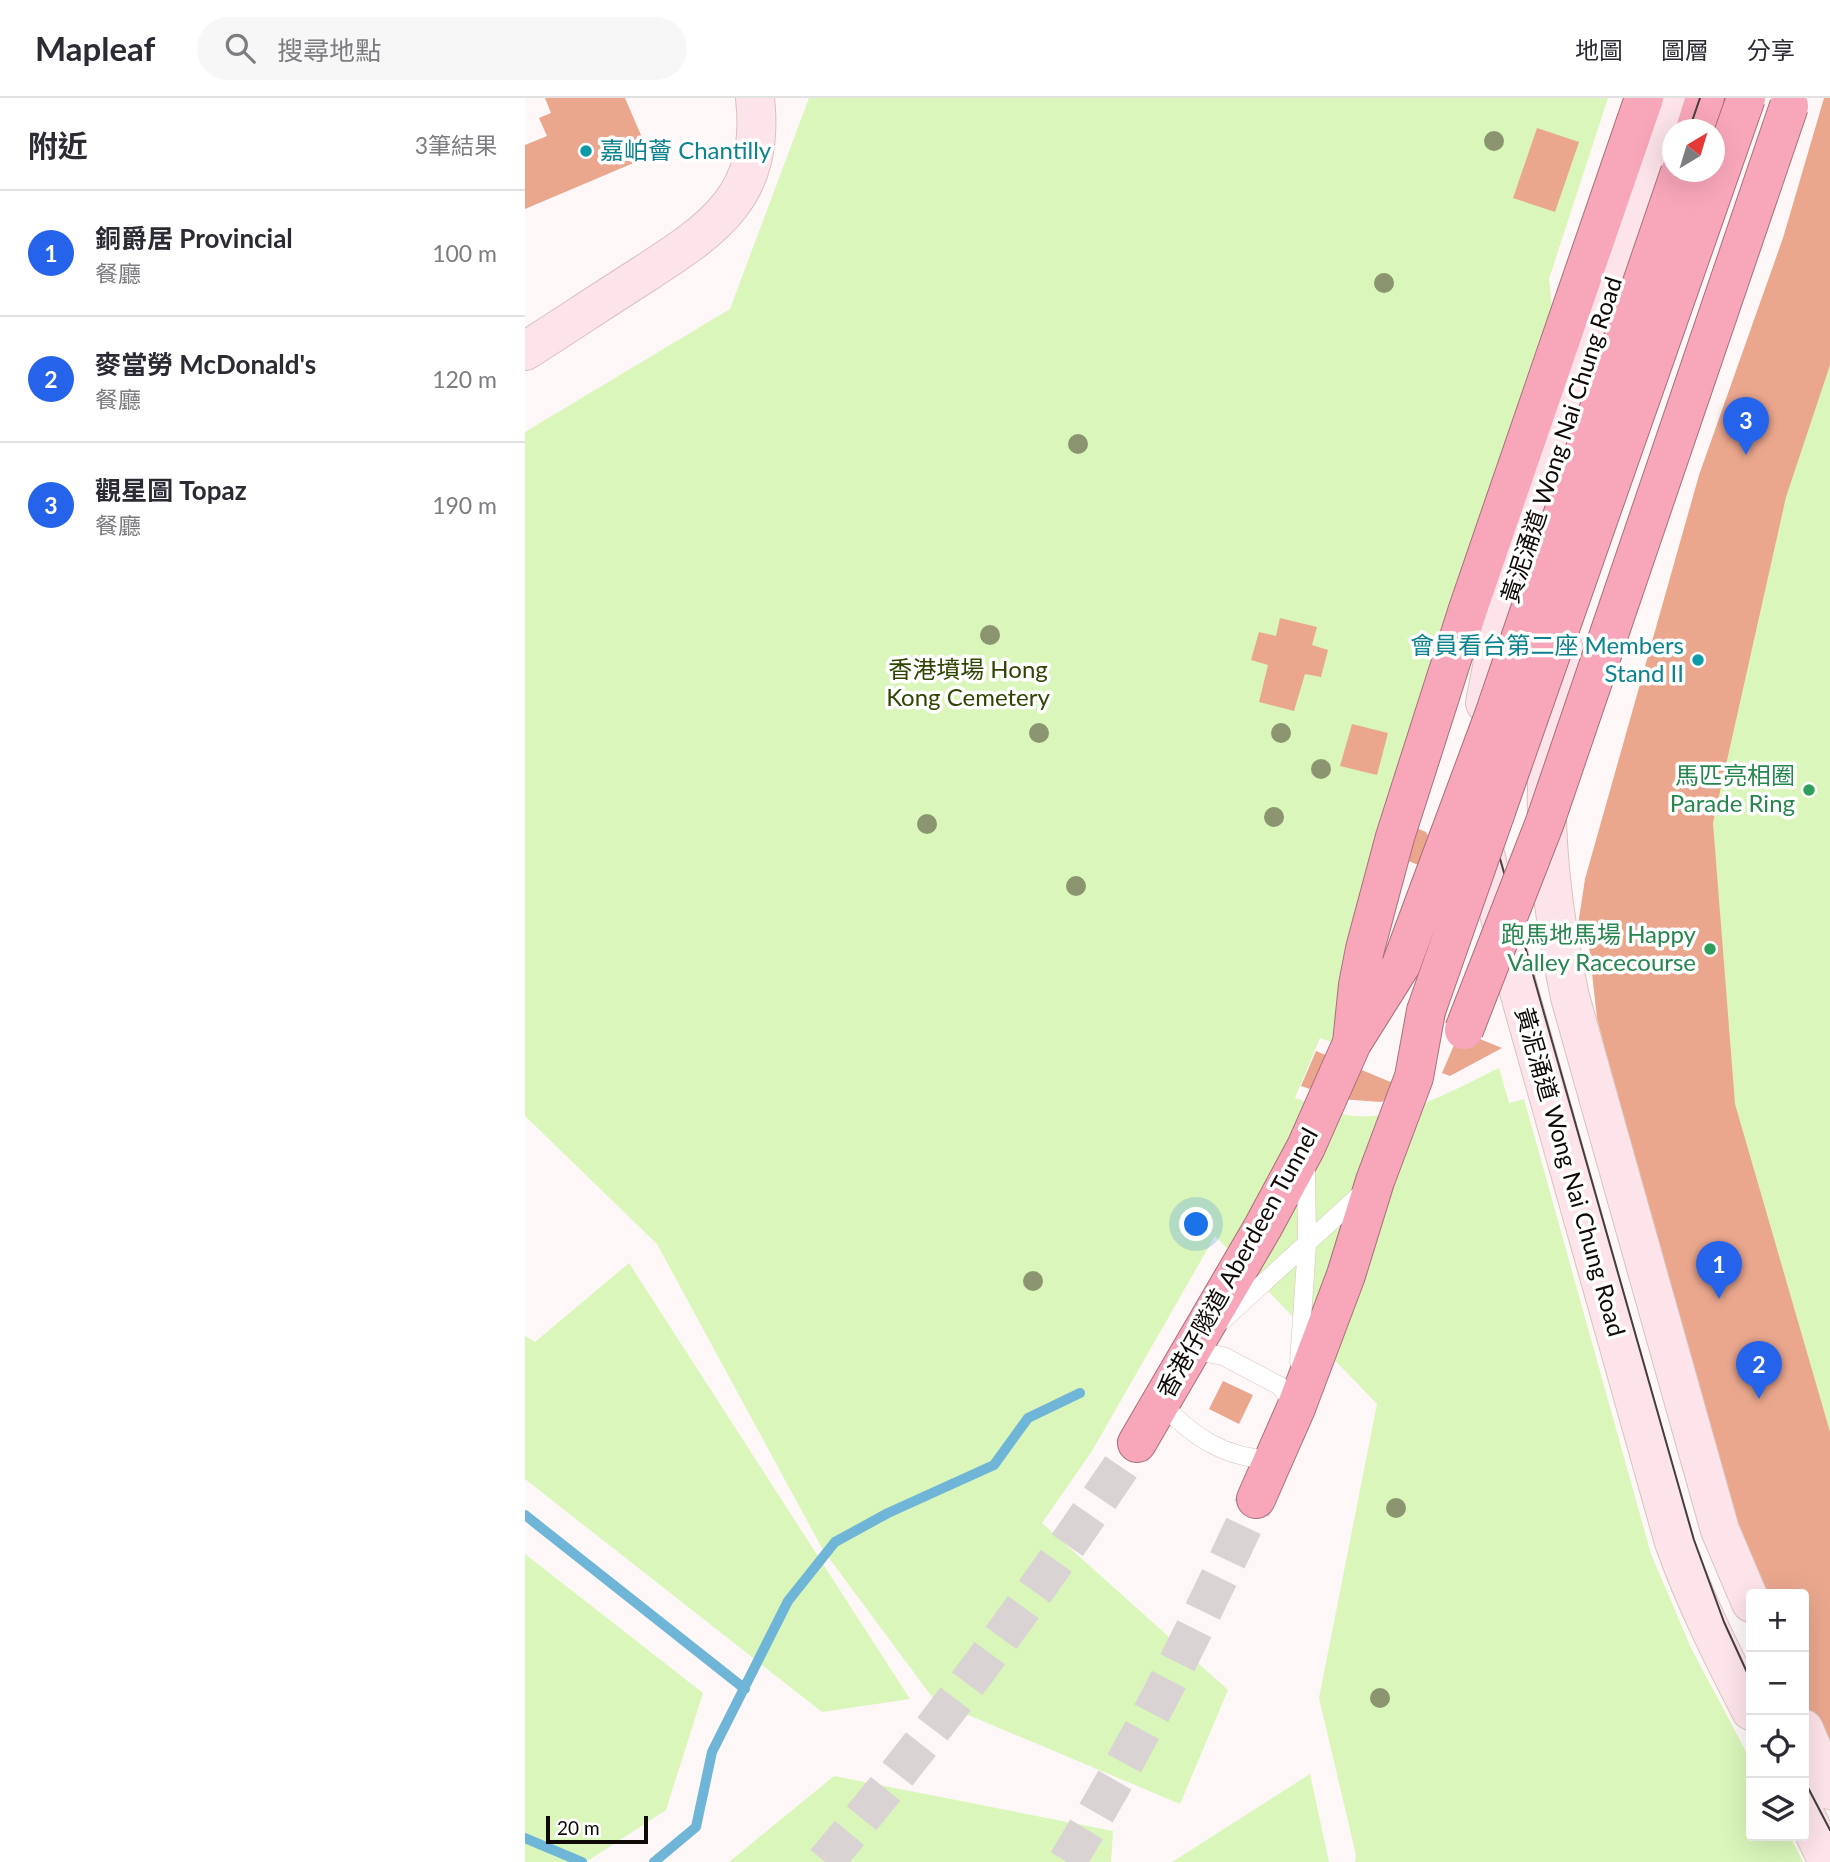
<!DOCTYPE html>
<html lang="zh-TW">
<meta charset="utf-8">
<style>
:root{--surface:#fff;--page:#f7f7f7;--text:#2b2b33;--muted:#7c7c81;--line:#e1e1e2;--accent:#2563eb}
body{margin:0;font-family:Lato,"Noto Sans TC",sans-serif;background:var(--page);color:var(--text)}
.controls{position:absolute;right:21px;bottom:21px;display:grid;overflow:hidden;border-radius:7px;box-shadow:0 7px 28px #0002}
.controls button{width:63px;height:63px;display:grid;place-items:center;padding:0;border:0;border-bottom:2px solid var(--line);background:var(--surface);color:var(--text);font:35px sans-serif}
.compass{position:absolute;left:1137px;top:21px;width:63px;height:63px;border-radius:50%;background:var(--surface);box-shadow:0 7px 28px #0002;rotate:38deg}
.scale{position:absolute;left:21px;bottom:18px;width:102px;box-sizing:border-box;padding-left:7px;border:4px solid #100a07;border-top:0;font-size:19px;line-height:24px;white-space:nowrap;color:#100a07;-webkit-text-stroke:5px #fff;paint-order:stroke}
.you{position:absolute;left:672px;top:1127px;width:24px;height:24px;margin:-18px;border:5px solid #fff;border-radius:50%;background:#1a73e8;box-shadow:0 0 0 10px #1a73e833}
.badge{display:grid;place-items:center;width:46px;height:46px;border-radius:50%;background:var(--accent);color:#fff;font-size:23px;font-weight:700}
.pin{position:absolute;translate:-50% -58px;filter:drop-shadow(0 2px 4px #0008)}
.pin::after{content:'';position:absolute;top:37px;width:24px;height:21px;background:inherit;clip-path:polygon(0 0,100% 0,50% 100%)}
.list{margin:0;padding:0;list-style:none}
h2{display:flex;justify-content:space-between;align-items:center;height:91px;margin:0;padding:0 28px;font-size:30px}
h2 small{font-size:23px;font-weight:400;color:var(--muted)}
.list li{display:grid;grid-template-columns:46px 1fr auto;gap:21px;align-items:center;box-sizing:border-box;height:126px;padding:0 28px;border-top:2px solid var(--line)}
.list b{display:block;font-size:26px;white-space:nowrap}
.list p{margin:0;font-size:23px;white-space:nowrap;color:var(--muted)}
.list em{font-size:23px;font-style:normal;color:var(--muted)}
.icon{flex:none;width:38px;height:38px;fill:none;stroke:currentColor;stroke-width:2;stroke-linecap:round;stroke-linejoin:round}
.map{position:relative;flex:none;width:1305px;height:1764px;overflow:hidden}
header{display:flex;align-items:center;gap:42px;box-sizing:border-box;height:98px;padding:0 35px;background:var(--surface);border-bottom:2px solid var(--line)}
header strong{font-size:33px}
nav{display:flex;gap:38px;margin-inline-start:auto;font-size:24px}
.search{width:490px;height:63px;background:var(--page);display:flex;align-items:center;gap:18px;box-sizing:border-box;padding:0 24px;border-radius:38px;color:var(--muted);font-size:26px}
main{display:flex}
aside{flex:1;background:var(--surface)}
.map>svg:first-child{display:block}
.green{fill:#daf6bb}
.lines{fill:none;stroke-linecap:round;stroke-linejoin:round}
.stream{stroke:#6fb5d8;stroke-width:10}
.building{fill:#eaa78e}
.highway-tunnel{stroke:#d9d4d3;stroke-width:38;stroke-dasharray:38 19;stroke-linecap:butt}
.lane-casing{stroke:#d8c3bb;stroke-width:19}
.secondary-casing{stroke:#d8c3bb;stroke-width:40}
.highway-casing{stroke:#a76f7b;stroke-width:40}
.lane{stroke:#fff;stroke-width:18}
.secondary{stroke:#fde4ea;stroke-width:38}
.highway{stroke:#f8a6ba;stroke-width:38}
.tram{stroke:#443e3c;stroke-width:2}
.highway-bridge-casing{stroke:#a76f7b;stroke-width:40;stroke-linecap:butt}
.highway-bridge{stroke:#f8a6ba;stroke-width:38}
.tree{fill:#8b9670}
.culture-dot{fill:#0f9aa8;stroke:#fff;stroke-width:2.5}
.leisure-dot{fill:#2e9e5b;stroke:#fff;stroke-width:2.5}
.labels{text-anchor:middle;stroke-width:7;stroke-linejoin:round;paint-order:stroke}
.culture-label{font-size:24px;fill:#0d838f;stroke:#fff;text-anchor:start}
.street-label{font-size:24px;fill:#100a07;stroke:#fff}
.park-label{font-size:24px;fill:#2e4602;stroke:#fff}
.leisure-label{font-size:24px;fill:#27864d;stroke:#fff;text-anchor:end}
</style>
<header>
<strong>Mapleaf</strong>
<div class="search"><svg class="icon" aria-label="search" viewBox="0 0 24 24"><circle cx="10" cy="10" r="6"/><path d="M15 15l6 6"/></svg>搜尋地點</div>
<nav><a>地圖</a><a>圖層</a><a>分享</a></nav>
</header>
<main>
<aside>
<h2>附近<small>3筆結果</small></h2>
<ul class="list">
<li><span class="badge">1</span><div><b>銅爵居 Provincial</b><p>餐廳</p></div><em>100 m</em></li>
<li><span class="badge">2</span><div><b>麥當勞 McDonald's</b><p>餐廳</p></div><em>120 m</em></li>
<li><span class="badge">3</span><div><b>觀星圖 Topaz</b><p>餐廳</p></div><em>190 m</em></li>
</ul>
</aside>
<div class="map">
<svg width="1305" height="1764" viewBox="0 0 1305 1764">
<rect width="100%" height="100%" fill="#fdf8f7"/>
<!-- green -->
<path class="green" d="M284,0h799l-59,181 5,47 -220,717 -14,-5 -25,60c17,6 34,13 52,17 50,9 108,-26 152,-47l10,35 15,-4 127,455 40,94 60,113v75h39l13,26h-448l1,-7 -37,-157 58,-294 -162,-168 -123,215 -50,72 186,167 -48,114 -245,-103 -112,-151 -166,-306 -132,-128v-684l205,-123z
M1305,0v1670l-26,-60v-114h-43l-148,-511 -16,-65 -10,-91 196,-689z
M104,1165l281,436 -88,13 -297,-233v-143l10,6z
M0,1456l178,139 -37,117 -80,52h-61z
M785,1676l19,88h-157z
M309,1678l279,55 -2,31h-382z"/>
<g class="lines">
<!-- stream -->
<path class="stream" d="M0,1417l220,174
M0,1740l57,24
M129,1764l42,-35 16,-75 76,-151 47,-59 53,-29 106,-48 34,-47 52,-25"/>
</g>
<!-- building -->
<path class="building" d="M20,0h80l25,58 -125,53v-64l22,-9 -8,-18 12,-5z
M1299,0h6v267l-44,132 -73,326 22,281 95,328v336l-26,-60v-114h-53l-154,-576 -10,-91 -9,-2 7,-46 114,-404 84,-237z
M1012,30l42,14 -24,70 -42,-14z
M755,520l37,9 -5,18 16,5 -7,27 -16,-3 -11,37 -35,-9 9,-37 -17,-5 8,-28 17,4z
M827,626l36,9 -11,42 -37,-9z
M884,727l17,7 12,23 -7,15 -35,-14z
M950,939l27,11 -52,28 -8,-3 12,-28z
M791,953l94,39 -29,12 -42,-3 -38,-13z
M698,1283l30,14 -14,29 -30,-15z"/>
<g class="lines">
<!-- highway-tunnel -->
<path class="highway-tunnel" d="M300,1764c113,-133 215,-274 312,-419
M542,1764c72,-118 131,-237 189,-363"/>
<!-- lane casing -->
<g class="lane-casing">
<path id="lane" d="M698,1222l139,-127
M664,1252l34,6 57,30 16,22
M774,1264l8,-117 -1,-82
M635,1304c33,35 64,56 113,58"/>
</g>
<!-- secondary casing -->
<g class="secondary-casing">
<path id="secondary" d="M0,253c38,-24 75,-49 113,-73 74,-48 128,-80 117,-180
M1039,551c-28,121 -19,228 6,348l150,533 31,73
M960,605l15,-77 40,-126 137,-402
M955,734l29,124 165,586c21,59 48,113 77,169
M1279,1631l26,61
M1279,1714l24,50"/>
</g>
<!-- highway casing -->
<g class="highway-casing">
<path id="highway" d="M1170,32l10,-32
M827,945l6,-58 7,-36 30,-112 73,-228 176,-511
M612,1345l126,-216 43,-80 46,-104 49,-78
M731,1401l40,-91 50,-133 29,-94 39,-104 12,-66"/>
</g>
<!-- lane -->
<use href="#lane" class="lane"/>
<!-- secondary -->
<use href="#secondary" class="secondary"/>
<!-- highway -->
<use href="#highway" class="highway"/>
<!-- tram -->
<path class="tram" d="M1164,32l11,-32
M1149,74l-174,500c-18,58 -18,118 -3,176l197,692 30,82 27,59
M1279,1682l26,50"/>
<!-- highway-bridge casing -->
<g class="highway-bridge-casing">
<path id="highway-bridge" d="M876,867l93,-250 186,-543
M901,913l320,-913
M939,932l81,-208 244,-716"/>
</g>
<!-- highway-bridge -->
<use href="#highway-bridge" class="highway-bridge"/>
</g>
<!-- trees -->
<g class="tree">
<circle cx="969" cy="43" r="10"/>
<circle cx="859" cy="185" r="10"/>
<circle cx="553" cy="346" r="10"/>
<circle cx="465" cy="537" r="10"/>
<circle cx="514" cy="635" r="10"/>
<circle cx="756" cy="635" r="10"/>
<circle cx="796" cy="671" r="10"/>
<circle cx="749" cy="719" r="10"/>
<circle cx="402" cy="726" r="10"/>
<circle cx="551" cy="788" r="10"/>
<circle cx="508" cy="1183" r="10"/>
<circle cx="871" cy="1410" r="10"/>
<circle cx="855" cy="1600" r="10"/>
</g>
<!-- markers -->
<g class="culture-dot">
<circle cx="61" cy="53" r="7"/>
<circle cx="1173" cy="562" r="7"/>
</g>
<g class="leisure-dot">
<circle cx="1284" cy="692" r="7"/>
<circle cx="1185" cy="851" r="7"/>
</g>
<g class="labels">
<!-- culture labels -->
<g class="culture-label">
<text x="75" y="61">嘉岶薈 Chantilly</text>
<text x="1159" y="556" text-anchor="end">會員看台第二座 Members<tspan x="1159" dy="28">Stand II</tspan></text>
</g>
<!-- street labels -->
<g class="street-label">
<text transform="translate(1037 342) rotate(-72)" y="8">黃泥涌道 Wong Nai Chung Road</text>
<text transform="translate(1045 1074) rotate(74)" y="8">黃泥涌道 Wong Nai Chung Road</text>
<text transform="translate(713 1165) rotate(-61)" y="8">香港仔隧道 Aberdeen Tunnel</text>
</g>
<!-- park labels -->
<g class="park-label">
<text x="443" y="580">香港墳場 Hong<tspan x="443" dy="28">Kong Cemetery</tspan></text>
</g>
<!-- leisure labels -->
<g class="leisure-label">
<text x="1270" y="686">馬匹亮相圈<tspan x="1270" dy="28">Parade Ring</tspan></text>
<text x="1171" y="845">跑馬地馬場 Happy<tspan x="1171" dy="28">Valley Racecourse</tspan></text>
</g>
</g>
</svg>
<div class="controls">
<button>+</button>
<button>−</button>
<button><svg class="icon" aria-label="locate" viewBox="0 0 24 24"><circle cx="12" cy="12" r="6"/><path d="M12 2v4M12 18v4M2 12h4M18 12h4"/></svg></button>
<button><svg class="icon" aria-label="layers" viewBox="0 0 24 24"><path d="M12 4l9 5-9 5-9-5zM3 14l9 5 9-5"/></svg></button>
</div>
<svg class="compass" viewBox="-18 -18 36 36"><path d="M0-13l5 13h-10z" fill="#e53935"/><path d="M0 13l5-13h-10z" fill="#7c7c81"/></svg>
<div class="scale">20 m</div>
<div class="you"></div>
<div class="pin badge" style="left:1194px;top:1201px">1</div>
<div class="pin badge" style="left:1234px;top:1301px">2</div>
<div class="pin badge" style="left:1221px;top:357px">3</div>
</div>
</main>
